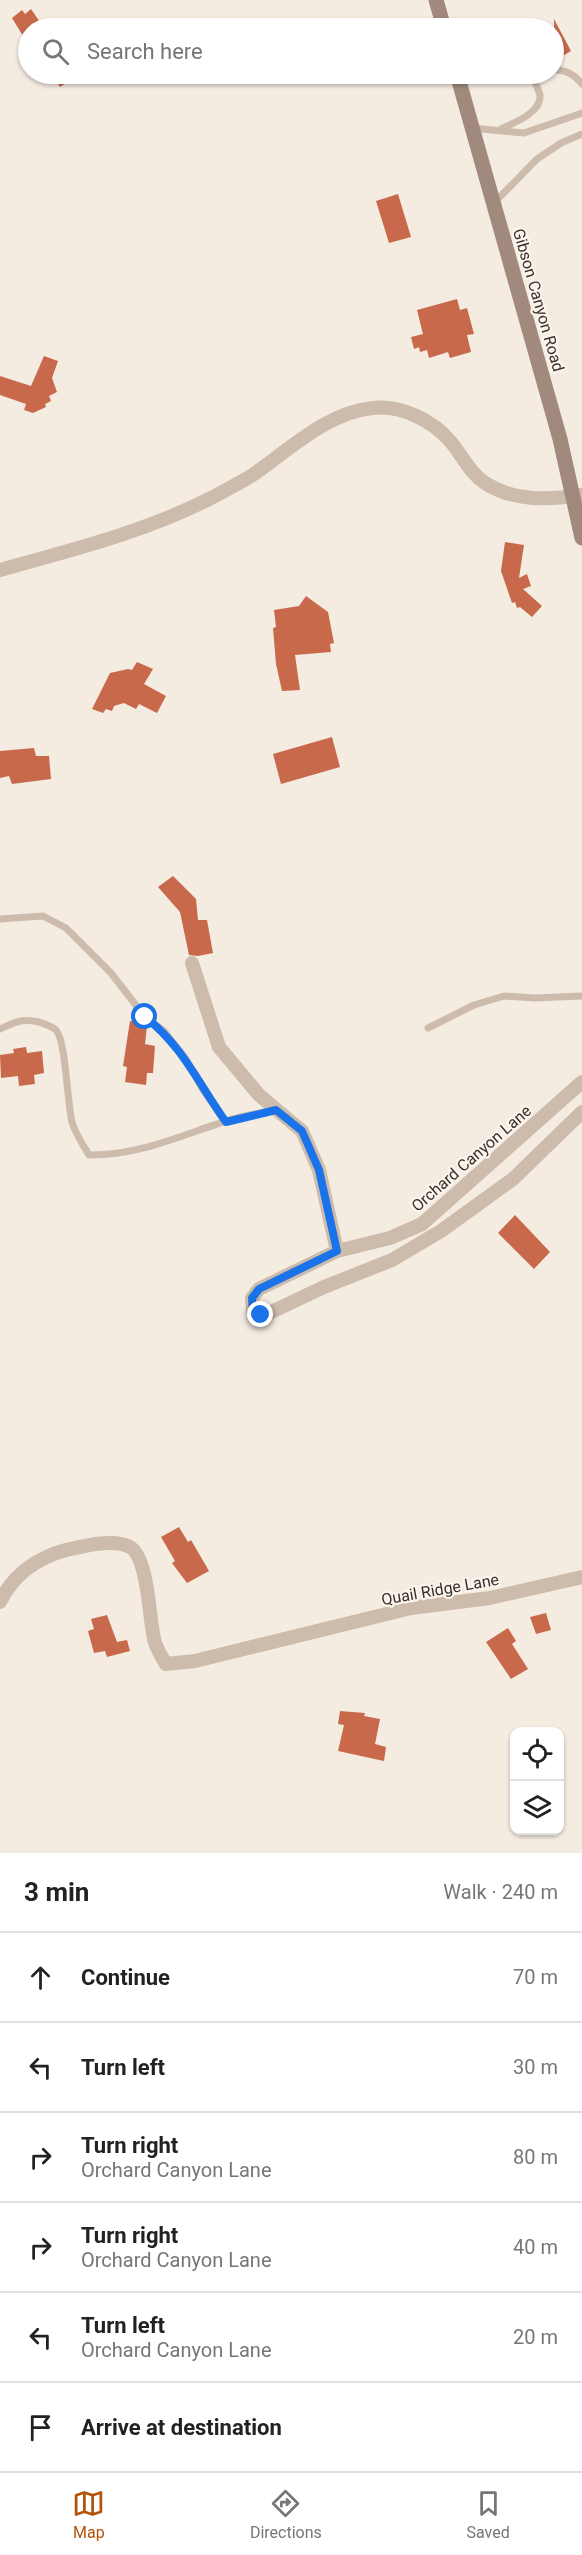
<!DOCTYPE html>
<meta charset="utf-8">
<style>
:root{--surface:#fff;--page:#f2f2f2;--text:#222;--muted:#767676;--line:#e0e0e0;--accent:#b45309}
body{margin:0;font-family:Roboto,sans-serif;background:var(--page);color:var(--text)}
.controls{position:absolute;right:18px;bottom:18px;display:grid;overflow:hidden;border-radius:12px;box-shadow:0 2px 4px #0004}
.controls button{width:54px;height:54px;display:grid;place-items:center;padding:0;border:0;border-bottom:2px solid var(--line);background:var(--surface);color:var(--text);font:30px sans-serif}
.stop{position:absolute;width:18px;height:18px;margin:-14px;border:4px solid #1a73e8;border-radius:50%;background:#fff}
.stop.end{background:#1a73e8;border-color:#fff;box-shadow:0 2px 6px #0008}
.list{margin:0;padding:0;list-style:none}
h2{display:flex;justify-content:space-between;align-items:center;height:78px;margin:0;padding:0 24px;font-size:26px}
h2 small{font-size:20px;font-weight:400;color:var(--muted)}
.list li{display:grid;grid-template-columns:39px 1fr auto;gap:18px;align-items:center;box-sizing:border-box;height:90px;padding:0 24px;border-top:2px solid var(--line)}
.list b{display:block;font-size:22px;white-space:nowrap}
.list p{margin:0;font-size:20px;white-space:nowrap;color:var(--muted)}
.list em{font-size:20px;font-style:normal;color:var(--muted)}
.icon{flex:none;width:33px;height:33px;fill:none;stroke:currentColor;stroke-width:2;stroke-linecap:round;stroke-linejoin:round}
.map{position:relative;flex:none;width:582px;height:1853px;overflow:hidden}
.search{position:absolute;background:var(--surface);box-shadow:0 2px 4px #0004;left:18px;right:18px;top:18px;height:66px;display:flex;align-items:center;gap:15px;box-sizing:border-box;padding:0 21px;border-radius:33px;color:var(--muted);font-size:22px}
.sheet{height:618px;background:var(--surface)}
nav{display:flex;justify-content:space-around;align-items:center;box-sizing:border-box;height:84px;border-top:2px solid var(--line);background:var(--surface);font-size:16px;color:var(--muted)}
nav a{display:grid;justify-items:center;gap:3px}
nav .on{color:var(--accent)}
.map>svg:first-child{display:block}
.building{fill:#c8694b}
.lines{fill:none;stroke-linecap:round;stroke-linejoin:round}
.service{stroke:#cdbbac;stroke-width:7}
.minor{stroke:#cdbbac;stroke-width:14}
.secondary{stroke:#a18a7d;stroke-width:15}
.route{stroke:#1a73e8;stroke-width:8}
.labels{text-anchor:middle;stroke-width:4.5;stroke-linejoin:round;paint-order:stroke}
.street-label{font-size:16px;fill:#3b302b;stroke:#fbf5ee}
</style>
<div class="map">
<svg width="582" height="1853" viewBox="0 0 582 1853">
<rect width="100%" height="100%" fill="#f4ebe1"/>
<!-- building -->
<path class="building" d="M31,9l13,19h-16v16l-16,-26 10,-8 3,4z
M554,19l17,32 -17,10z
M52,74h29l-21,13z
M398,194l13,43 -22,6 -13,-42z
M457,299l3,11 7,-2 7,26 -7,1 4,17 -21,6 -2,-6 -19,6 -2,-8 -7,2 -1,-5 -5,2 -3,-12 12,-3 -6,-24z
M44,356l14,5 -6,17 5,14 -8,4 2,5 -6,3 1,3 -13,6 -9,-3 2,-6 -26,-9v-19l31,10z
M505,542l19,3 -5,33 8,-4 4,12 -8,3 19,17 -10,11 -12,-10 -3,1 -2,-6 -3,1 -11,-32z
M306,596l22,16 6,31 -4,1 1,8 -36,3 5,35 -18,1 -6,-27 -3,-36 3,-1 -2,-17 25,-4z
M137,662l16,7 -9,15 22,12 -9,17 -18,-9 -3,5 -12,-6 -10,3 -2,5 -6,-2 -3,4 -11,-4 18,-36 18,-4 4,1z
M332,737l8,30 -59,17 -8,-30z
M34,748l2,8h13l2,23 -39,5 -3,-8 -9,2v-27z
M173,876l23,23 2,21h9l6,33 -15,3 -9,-1 -9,-43 -22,-25z
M130,1021l13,2 4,3 -2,18 10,2 -2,27h-6l-1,12 -21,-3 2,-15 -4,-1z
M26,1047l1,6 15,-2 2,22 -10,2 1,9 -16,2 -1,-10 -17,2 -1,-23 14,-2 -1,-4z
M515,1215l35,37 -16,17 -36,-36z
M179,1527l9,15 3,-2 18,31 -22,12 -15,-20 3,-2 -14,-24z
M546,1613l5,17 -15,4 -6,-17z
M107,1615l10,27 10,-2 3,11 -23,6 -2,-6 -11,2 -6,-22 6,-2 -3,-10z
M508,1628l8,13 -4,3 16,25 -17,10 -25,-37z
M340,1711l25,2 -1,3 16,3 -5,25 11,3 -2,14 -46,-10 6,-26 -6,-1z"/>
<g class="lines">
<!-- service -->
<path class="service" d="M554,70c12,0 20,4 28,14
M525,74l10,8
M472,128l52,5 58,-20
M501,129c12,-6 40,-16 39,-33 0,-4 -4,-10 -5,-14l4,-7 5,-1
M493,204l44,-45 24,-16 21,-9
M0,919l43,-3 23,12 45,45 34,44 19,14 22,28 17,31 23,32
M428,1028l46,-23 30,-9 31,2 47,-2
M0,1029c15,-7 23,-11 39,-7 6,2 13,4 17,8 10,11 11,72 16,92 3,11 11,23 17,33 54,1 100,-24 151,-38 12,-3 24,-5 36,-7"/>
<!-- minor -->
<path class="minor" d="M0,570c71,-20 145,-38 211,-72 13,-7 27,-14 40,-22 37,-25 76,-64 122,-68 28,-3 59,12 77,33 12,14 19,31 35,42 30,19 63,17 97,12
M192,963l27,84 40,48 43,36 17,39 18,81
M582,1082l-160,142 -32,14 -53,13 -78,38 -7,9 1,13 8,4 6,-1 57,-27 68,-27 49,-29 72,-52 69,-67
M0,1602c13,-27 37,-44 66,-52 17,-4 48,-12 64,-3 19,11 19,76 25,96 3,7 7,15 11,21l29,-3 216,-53 79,-10 92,-21"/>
<!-- secondary -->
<path class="secondary" d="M436,0l8,28
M457,74l103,365 22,99"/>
</g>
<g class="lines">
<!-- route -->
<path class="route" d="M145,1017c37,28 55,69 81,105l50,-12 26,21 17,39 18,81 -78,38 -7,9 1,13 8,4"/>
</g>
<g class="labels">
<!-- street labels -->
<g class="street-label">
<text transform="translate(539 300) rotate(74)" y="6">Gibson Canyon Road</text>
<text transform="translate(471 1158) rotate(-41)" y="6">Orchard Canyon Lane</text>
<text transform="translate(440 1589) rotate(-10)" y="6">Quail Ridge Lane</text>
</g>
</g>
</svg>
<div class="controls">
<button><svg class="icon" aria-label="locate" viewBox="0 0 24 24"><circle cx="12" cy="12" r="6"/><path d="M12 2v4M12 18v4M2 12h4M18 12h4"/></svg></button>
<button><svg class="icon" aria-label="layers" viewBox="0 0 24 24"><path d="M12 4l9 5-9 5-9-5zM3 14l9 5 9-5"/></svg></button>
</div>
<div class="stop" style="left:145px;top:1017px"></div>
<div class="stop end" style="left:261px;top:1315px"></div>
<div class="search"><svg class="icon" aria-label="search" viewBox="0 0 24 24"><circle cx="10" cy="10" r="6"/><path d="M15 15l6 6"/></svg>Search here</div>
</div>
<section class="sheet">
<h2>3 min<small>Walk · 240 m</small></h2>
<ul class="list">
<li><svg class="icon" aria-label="ahead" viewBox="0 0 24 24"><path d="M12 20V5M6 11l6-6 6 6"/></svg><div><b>Continue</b></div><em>70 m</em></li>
<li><svg class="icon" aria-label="left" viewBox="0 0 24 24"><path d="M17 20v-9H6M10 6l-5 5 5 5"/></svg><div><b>Turn left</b></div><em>30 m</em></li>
<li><svg class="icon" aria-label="right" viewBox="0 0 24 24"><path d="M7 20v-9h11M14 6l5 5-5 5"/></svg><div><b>Turn right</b><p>Orchard Canyon Lane</p></div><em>80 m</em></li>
<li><svg class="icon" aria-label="right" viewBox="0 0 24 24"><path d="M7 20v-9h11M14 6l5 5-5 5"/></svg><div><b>Turn right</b><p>Orchard Canyon Lane</p></div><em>40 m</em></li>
<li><svg class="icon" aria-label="left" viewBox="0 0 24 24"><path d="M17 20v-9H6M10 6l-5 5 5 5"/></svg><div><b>Turn left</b><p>Orchard Canyon Lane</p></div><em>20 m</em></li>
<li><svg class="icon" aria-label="arrive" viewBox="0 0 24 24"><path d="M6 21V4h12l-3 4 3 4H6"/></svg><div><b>Arrive at destination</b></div></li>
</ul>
</section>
<nav>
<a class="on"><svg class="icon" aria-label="map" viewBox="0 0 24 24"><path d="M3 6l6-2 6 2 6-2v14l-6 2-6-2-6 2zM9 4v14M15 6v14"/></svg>Map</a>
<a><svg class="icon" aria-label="directions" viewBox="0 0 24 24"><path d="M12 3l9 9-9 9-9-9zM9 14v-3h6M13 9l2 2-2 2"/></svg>Directions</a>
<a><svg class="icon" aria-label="saved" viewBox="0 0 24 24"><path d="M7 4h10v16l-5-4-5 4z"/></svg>Saved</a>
</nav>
